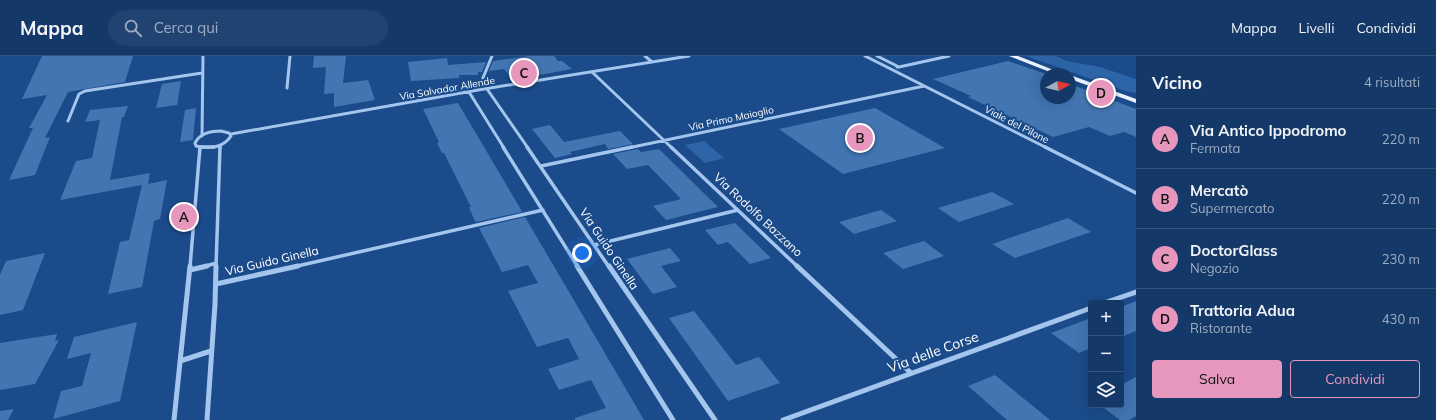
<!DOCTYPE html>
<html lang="it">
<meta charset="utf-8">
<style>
:root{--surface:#143868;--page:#214371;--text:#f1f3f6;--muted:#9dacc0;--line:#33527c;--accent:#e797bd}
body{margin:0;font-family:Mulish,sans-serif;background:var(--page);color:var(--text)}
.controls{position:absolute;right:12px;bottom:12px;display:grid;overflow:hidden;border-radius:4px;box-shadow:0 4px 16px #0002}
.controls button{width:36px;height:36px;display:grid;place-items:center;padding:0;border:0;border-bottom:1px solid var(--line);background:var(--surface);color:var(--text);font:20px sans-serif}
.compass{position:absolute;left:1040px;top:12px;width:36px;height:36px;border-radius:50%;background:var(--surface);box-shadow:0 4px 16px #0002;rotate:82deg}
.you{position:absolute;left:582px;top:197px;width:14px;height:14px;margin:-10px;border:3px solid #fff;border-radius:50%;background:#1a73e8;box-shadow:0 0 0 6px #1a73e833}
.badge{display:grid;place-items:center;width:26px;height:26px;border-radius:50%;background:var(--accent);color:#111;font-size:13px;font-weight:700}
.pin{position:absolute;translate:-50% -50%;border:2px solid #fff;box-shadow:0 1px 4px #0006}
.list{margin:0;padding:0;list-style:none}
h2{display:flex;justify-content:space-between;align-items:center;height:52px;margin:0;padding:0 16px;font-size:17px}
h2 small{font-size:13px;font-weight:400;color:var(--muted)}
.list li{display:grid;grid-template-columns:26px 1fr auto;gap:12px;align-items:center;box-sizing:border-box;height:60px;padding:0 16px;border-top:1px solid var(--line)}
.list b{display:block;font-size:15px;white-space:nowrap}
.list p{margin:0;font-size:13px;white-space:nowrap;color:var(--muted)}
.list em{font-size:13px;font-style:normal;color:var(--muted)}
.actions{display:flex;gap:8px;padding:12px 16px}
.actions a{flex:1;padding:9px 0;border:1px solid var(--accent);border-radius:4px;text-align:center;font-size:14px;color:var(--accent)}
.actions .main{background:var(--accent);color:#111}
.icon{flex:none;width:22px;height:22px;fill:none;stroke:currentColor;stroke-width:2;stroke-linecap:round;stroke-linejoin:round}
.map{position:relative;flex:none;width:1136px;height:364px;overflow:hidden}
header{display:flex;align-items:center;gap:24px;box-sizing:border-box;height:56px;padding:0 20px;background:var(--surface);border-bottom:1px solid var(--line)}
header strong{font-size:19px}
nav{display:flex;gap:22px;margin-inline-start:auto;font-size:14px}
.search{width:280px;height:36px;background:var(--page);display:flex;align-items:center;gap:10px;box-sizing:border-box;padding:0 14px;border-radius:22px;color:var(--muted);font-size:15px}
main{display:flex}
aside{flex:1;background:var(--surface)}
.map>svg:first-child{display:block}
.green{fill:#2d65a8}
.building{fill:#4375b2}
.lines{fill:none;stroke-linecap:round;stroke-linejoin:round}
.minor-far2{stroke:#a4c5ed;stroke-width:3}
.minor-far1{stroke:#a4c5ed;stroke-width:3.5}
.minor{stroke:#a4c5ed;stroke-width:5}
.primary{fill:#eaf2ff;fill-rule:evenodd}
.labels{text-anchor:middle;stroke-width:4;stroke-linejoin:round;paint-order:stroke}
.far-street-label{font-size:10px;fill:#fff;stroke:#1b4b8a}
.street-label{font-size:12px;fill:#fff;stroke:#1b4b8a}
.near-street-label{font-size:14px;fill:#fff;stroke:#1b4b8a}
</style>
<header>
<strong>Mappa</strong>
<div class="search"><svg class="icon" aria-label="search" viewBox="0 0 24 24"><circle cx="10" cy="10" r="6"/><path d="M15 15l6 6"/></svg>Cerca qui</div>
<nav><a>Mappa</a><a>Livelli</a><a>Condividi</a></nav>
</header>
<main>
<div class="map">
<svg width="1136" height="364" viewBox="0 0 1136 364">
<rect width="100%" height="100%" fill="#1b4b8a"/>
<!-- green -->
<path class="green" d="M1026,0h30l11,5 33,6 36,12v14l-11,-2z
M704,85l20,17 -19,5 -20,-18z"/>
<!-- building -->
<path class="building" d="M42,0h91l-8,26 -57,10 -23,46 5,-1 -15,38 -26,5 24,-52h-4l18,-33 -25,4z
M314,0h32l-3,27 25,-3 7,20 -41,7v-14l-10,1 2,-27 -13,1z
M529,0h25l4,5h4l10,8 -59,11 -9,-11 -15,2 4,-10z
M447,2l1,7 38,-3 -4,10h-4v3h-19v3l-48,3 -3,-19z
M1008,5l38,13v24h24v-14l66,25v28l-12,-5 -14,4 -21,-9 -36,10 -85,-40 3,-1 -38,-17z
M181,25l-4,24 -21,3 6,-24z
M458,47l62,105 2,4 -46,10 -2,-3 -5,-12h2l-27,-54h-2l-5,-10 2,-1 -16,-33z
M128,50l-4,11h-2l-12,63 40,-7 -2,11 19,-4 -7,39 -6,2 -12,66 -34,7 12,-52 9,-2 13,-55 -82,15 16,-39 16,-3 8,-38 -15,2 5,-12z
M196,52l-3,32 -13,2 5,-32z
M875,52l70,40 -102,26 -64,-45z
M550,69l14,17 56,-11 13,13 -25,5 -3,-5 -35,8 2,2 -17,4 -23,-29z
M638,93l3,3 18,-3 59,58 -52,13 -13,-14 28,-7 -33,-34 -21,4 -14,-15z
M992,136l22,12 -55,18 -21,-14z
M881,154l16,11 -43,13 -15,-12z
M525,161l47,80 72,123h-69v-2l31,-10 -15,-28 -32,10 -11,-21 31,-10 -11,-21 -31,9 -29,-56 30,-8 -10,-18 -26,7 -23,-44z
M1068,162l23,14 -76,26 -23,-14z
M735,167l36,35 -21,6 -22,-22 -10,3 -13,-15z
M924,185l20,15 -41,13 -20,-16z
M670,192l11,13 -20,5 16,21 -24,7 -26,-35z
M45,197l-22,57 -23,5v-40l6,-14z
M1136,245v30l-15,6v-30z
M694,255l42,54 23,-8 21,26 -52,18 -59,-83z
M1091,262v30l-12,5 -28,-20z
M137,266l-17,79 -67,18 8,-28 21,-5 9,-33 -24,6 7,-22z
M57,278l-2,7 4,-1 -24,44 -35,6v-47z
M995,319l55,45h-43l-39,-34z
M1136,321v39l-7,4h-9l-20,-15h21v-20z
M14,353l-6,11h-8v-9z"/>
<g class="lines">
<!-- minor-far2 -->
<path class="minor-far2" d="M645,0l7,6
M865,0l182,92
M877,0l22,11h-2
M899,11l50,-11
M592,16l80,76
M287,32l3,-32
M487,33l41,59
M478,34l14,-34
M469,36l35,56
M68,65l11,-27 6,-3 117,-18
M221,75l8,2 2,3c-8,12 -22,13 -35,10l-1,-3c5,-10 16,-12 26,-12z
M231,78l247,-44 211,-34
M202,80l1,-80
M220,92v-3
M628,92l296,-62"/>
<!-- minor-far1 -->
<path class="minor-far1" d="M199,91h15
M503,91l75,120
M527,91l82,120
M671,91l127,120
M1045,91l91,46
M541,110l91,-19
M594,189l144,-35
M190,211l10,-120
M203,211l13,-4
M216,211l4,-120
M293,211l250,-57"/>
<!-- minor -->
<path class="minor" d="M577,210l96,154
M609,210l106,154
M797,210l114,107
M190,214l17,-4
M216,228l82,-18
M1104,247l32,-11
M180,305l31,-10
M174,364l16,-154
M207,364l8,-116 1,-38
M783,364l308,-112"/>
<!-- primary -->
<path class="primary" d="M1009,0h9l46,18h-9z
M1070,19l66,24v4l-66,-24z"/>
</g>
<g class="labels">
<!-- far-street labels -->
<g class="far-street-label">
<text transform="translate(447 32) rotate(-10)" y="4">Via Salvador Allende</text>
<text transform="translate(731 62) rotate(-12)" y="4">Via Primo Maioglio</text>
<text transform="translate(1017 68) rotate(27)" y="4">Viale del Pilone</text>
</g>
<!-- street labels -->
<g class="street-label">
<text transform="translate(758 159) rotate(43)" y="4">Via Rodolfo Bazzano</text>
<text transform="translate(609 193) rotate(56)" y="4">Via Guido Ginella</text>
<text transform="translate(272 205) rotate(-13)" y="4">Via Guido Ginella</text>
</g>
<!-- near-street labels -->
<g class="near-street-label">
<text transform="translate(933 296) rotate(-20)" y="5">Via delle Corse</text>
</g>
</g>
</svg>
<div class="controls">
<button>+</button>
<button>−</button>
<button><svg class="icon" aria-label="layers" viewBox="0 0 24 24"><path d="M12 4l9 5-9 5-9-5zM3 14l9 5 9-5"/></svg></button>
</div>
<svg class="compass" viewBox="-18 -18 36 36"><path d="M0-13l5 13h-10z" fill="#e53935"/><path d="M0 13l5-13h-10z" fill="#9dacc0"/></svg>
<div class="you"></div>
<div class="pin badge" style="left:184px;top:161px">A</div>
<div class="pin badge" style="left:860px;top:82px">B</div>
<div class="pin badge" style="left:524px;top:17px">C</div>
<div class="pin badge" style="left:1101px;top:37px">D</div>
</div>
<aside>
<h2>Vicino<small>4 risultati</small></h2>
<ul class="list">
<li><span class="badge">A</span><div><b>Via Antico Ippodromo</b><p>Fermata</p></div><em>220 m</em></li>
<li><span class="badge">B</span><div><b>Mercatò</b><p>Supermercato</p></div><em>220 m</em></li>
<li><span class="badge">C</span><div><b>DoctorGlass</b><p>Negozio</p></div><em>230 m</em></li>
<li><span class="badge">D</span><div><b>Trattoria Adua</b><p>Ristorante</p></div><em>430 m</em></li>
</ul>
<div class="actions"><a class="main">Salva</a><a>Condividi</a></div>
</aside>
</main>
